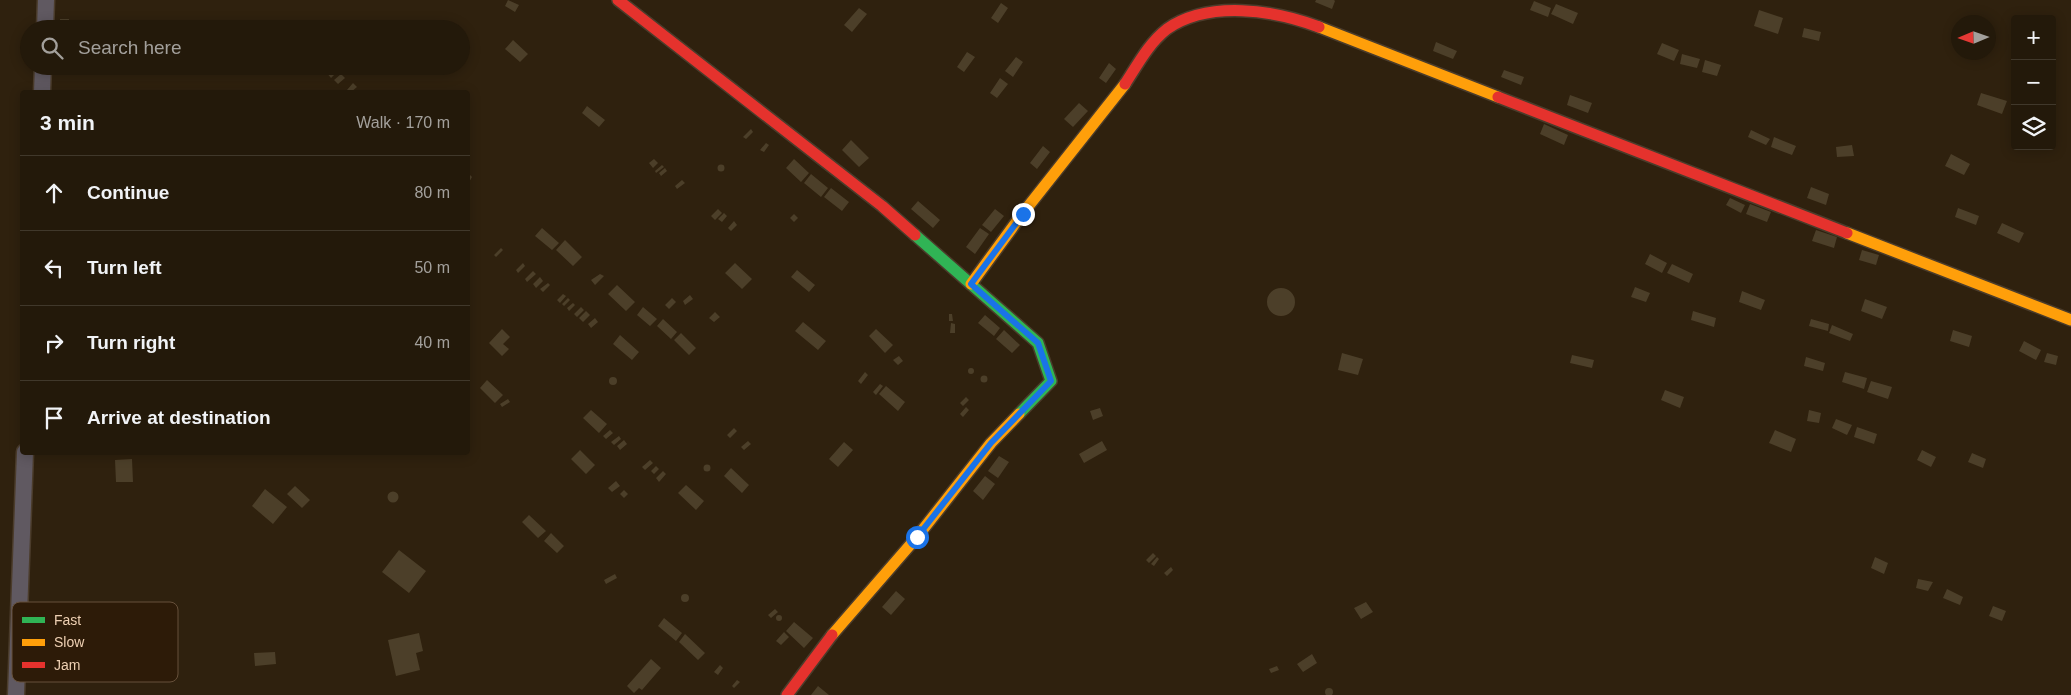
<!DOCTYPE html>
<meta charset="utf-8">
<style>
:root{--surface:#23190a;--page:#2f2618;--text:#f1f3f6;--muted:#a3a09c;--line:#40382b}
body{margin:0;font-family:Helvetica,sans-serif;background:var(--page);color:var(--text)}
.controls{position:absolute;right:15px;top:15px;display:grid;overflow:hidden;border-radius:5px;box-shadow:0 2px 12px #0003}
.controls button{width:45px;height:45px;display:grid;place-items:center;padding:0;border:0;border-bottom:1px solid var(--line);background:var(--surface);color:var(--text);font:25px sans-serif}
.compass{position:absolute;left:1951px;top:15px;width:45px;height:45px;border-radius:50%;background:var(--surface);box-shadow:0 2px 12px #0003;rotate:268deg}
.stop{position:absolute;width:15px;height:15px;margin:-11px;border:4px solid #1a73e8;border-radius:50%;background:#fff}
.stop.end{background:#1a73e8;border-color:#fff;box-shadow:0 1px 5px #0008}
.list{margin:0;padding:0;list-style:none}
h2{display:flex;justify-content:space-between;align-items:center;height:65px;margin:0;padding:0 20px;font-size:21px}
h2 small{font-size:16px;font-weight:400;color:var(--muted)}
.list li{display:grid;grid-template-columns:32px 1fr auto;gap:15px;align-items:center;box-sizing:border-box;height:75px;padding:0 20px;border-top:1px solid var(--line)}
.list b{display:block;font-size:19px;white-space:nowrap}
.list em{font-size:16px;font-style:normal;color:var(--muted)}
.icon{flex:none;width:28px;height:28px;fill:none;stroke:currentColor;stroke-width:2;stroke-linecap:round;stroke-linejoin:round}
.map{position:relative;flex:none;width:2071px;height:695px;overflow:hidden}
.search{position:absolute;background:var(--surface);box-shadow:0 2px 12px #0003;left:20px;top:20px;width:450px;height:55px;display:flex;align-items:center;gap:12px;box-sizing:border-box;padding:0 18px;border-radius:28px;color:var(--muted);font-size:19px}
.panel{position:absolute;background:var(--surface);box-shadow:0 2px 12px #0003;left:20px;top:90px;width:450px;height:365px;border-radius:5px}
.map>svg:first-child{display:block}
.building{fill:#4c3f29}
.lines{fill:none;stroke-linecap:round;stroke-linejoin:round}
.street-casing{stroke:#4b3c2b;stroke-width:19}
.fast-casing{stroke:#4b3c2b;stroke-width:14}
.slow-casing{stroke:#4b3c2b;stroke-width:14}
.jam-casing{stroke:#4b3c2b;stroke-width:14}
.street{stroke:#605961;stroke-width:16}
.fast{stroke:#30b455;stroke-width:11}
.slow{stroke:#ff9f0a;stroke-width:11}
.jam{stroke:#e5322d;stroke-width:11}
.route{stroke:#1a73e8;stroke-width:6}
.key{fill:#2d1b08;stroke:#67513b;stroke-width:1}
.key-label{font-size:14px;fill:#eed0b3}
</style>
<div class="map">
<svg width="2071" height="695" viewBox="0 0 2071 695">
<rect width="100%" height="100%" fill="#2f210e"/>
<!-- building -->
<path class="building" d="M508,0l11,5 -4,7 -10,-6z
M1316,0h18l1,1 -3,8 -17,-7z
M1534,1l17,7 -3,9 -18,-7z
M1001,3l7,5 -10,15 -7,-5z
M1556,4l22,9 -5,11 -22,-10z
M859,8l8,6 -15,18 -8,-7z
M1759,10l24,8 -5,16 -24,-8z
M60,19h9v10h-9z
M1804,28l17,4 -2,9 -17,-4z
M513,40l15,14 -8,8 -15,-13z
M1436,42l21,9 -4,8 -20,-8z
M1662,43l17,7 -5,11 -17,-7z
M967,52l8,5 -11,15 -7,-5z
M1682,54l18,5 -3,9 -17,-4z
M1016,57l7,5 -10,15 -8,-6z
M1705,60l16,5 -4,11 -15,-4z
M1109,63l7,6 -10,14 -7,-5z
M330,66h4l4,5 -7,7 -6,-7z
M1504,70l20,7 -3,8 -20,-8z
M341,74l4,4 -7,6 -4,-4z
M1000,78l8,6 -11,14 -7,-5z
M353,83l4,4 -6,5 -4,-2z
M1981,93l26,8 -5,13 -25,-9z
M1570,95l22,8 -4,10 -21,-8z
M1079,103l9,8 -15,16 -9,-8z
M587,106l18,14 -6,7 -17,-14z
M1544,124l24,11 -4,10 -24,-11z
M751,129l2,3 -7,7 -3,-2z
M1751,130l19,9 -4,6 -18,-8z
M1774,137l22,9 -4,9 -21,-8z
M851,140l18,18 -10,9 -17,-17z
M766,143l3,2 -5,7 -4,-2z
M1852,145l2,11 -17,1 -1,-10z
M1043,146l7,6 -13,17 -7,-6z
M1951,154l19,10 -6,11 -19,-9z
M654,159l4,4 -5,5 -4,-5z
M794,159l15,14 -8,9 -15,-14z
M717.5 168a3.5 3.5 0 1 1 7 0a3.5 3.5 0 1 1-7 0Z
M662,165l2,2 -8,6 -1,-2z
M665,168l2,3 -6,5 -2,-3z
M468,173l4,4 -4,7z
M811,174l17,14 -7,9 -17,-14z
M682,180l3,3 -8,6 -2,-3z
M1811,187l18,7 -3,11 -19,-7z
M831,188l18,14 -7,9 -18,-14z
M1730,198l15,7 -4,8 -15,-8z
M918,201l22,19 -7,8 -22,-19z
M1750,204l21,8 -4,10 -21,-8z
M1958,208l21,8 -3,9 -21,-8z
M718,209l4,4 -7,7 -4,-4z
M995,209l9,7 -13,16 -9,-7z
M724,213l3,3 -5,6 -4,-3z
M794,214l4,4 -4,4 -4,-4z
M734,221l3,4 -6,6 -3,-3z
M2002,223l22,10 -5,10 -22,-10z
M542,228l17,15 -7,7 -17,-14z
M980,228l9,6 -14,20 -9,-7z
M1816,230l21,7 -3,11 -22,-7z
M565,240l17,17 -9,9 -17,-16z
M501,248l2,2 -7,7 -2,-2z
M1862,250l17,5 -3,10 -17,-5z
M1650,254l17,9 -5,10 -17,-9z
M523,263l2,3 -7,7 -2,-3z
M735,263l17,16 -10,10 -17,-16z
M1672,264l21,10 -4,9 -22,-10z
M797,270l18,15 -6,7 -18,-15z
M533,271l3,3 -9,8 -2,-3z
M600,274l4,2 -9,9 -4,-5z
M540,277l3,4 -7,7 -3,-4z
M548,283l2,2 -7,7 -3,-3z
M617,285l18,17 -9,9 -18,-17z
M1635,287l15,6 -4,9 -15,-5z
M1267 302a14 14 0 1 1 28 0a14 14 0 1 1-28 0Z
M1742,291l23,9 -4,10 -22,-8z
M563,294l3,2 -6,7 -3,-3z
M690,295l3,4 -8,6 -2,-4z
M568,298l2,2 -6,6 -2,-2z
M672,298l4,4 -7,7 -4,-4z
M1865,299l22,8 -5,12 -21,-8z
M573,303l2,2 -6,6 -2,-3z
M581,307l3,3 -7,7 -3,-3z
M643,307l14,12 -7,7 -13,-11z
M586,311l4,4 -7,7 -4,-4z
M1693,311l23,7 -2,9 -23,-7z
M715,312l5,5 -6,5 -5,-4z
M949,314h3l1,7h-4z
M985,315l15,13 -6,8 -16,-13z
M595,318l3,4 -7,6 -3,-4z
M663,319l14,13 -6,7 -14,-13z
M1811,319l18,5 -1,7 -19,-5z
M803,322l23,19 -8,9 -23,-19z
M951,323l4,1v9h-5z
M1832,325l21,9 -3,7 -21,-8z
M502,329l8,8 -7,7 6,5 -7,7 -13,-13z
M876,329l17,16 -8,8 -16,-17z
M1004,330l16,15 -8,8 -16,-14z
M1953,330l19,6 -3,11 -19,-6z
M681,333l15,15 -7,7 -15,-15z
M620,335l19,17 -7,8 -19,-16z
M2024,341l17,9 -5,10 -17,-9z
M1342,353l21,6 -5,16 -20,-5z
M2047,353l11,3 -2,9 -12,-3z
M1572,355l22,5 -2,8 -22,-5z
M899,356l4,5 -5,4 -5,-5z
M1806,357l19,6 -2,8 -19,-5z
M968 371a3 3 0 1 1 6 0a3 3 0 1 1-6 0Z
M865,372l3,3 -7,9 -3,-3z
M1845,372l22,6 -3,11 -22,-7z
M980.5 379a3.5 3.5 0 1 1 7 0a3.5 3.5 0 1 1-7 0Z
M609 381a4 4 0 1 1 8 0a4 4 0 1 1-8 0Z
M487,380l16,15 -8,8 -15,-15z
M1871,381l21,6 -4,12 -21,-7z
M880,384l3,2 -7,9 -3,-3z
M886,386l19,16 -7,9 -19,-17z
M1665,390l19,7 -4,11 -19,-8z
M966,397l3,3 -6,6 -3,-3z
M508,399l2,3 -8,5 -2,-3z
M966,407l3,3 -6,7 -3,-3z
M1100,408l3,8 -10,4 -3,-9z
M591,410l16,14 -8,9 -16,-15z
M1809,410l12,3 -2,10 -12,-2z
M1836,419l16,6 -5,10 -15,-7z
M1857,427l20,7 -3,10 -20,-7z
M734,428l3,3 -7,7 -3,-3z
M610,430l3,3 -7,6 -3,-3z
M1775,430l21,9 -5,13 -22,-9z
M619,436l2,3 -7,6 -3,-3z
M624,440l3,4 -7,6 -3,-4z
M748,441l3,3 -7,6 -3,-3z
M1102,441l5,9 -23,13 -5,-9z
M844,442l9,8 -15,17 -9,-8z
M580,450l15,15 -9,9 -15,-15z
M1922,450l14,7 -5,10 -14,-7z
M1972,453l14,6 -3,9 -15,-6z
M999,456l10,6 -11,16 -10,-7z
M132,459l1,23h-17l-1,-22z
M650,460l3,3 -8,7 -3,-3z
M703.5 468a3.5 3.5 0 1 1 7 0a3.5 3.5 0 1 1-7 0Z
M656,466l3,3 -5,5 -3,-3z
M731,468l18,17 -7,8 -18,-17z
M663,471l3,3 -7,8 -3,-4z
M985,476l10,8 -12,16 -10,-9z
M616,481l4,5 -8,6 -4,-4z
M686,485l18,16 -8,9 -18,-17z
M295,486l15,14 -8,8 -15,-14z
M265,489l22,18 -14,17 -21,-18z
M624,490l4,4 -4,4 -4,-4z
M387.5 497a5.5 5.5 0 1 1 11 0a5.5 5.5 0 1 1-11 0Z
M529,515l17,16 -8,7 -16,-16z
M551,533l13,13 -7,7 -13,-12z
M399,550l27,21 -17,22 -27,-21z
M1153,553l3,3 -7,7 -3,-3z
M1157,557l2,2 -5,7 -3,-2z
M1875,557l13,6 -4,11 -13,-6z
M1171,567l2,3 -6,6 -3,-3z
M615,574l2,4 -11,6 -2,-4z
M1918,579l15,3 -5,9 -12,-3z
M1947,589l16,8 -3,8 -17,-7z
M896,591l9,8 -14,16 -9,-8z
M681 598a4 4 0 1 1 8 0a4 4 0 1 1-8 0Z
M1366,602l7,10 -12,7 -7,-11z
M1993,606l13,5 -4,10 -13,-5z
M775,609l3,3 -7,6 -3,-3z
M776 618a3 3 0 1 1 6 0a3 3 0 1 1-6 0Z
M664,618l18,15 -6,8 -18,-15z
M794,622l19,16 -9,10 -18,-17z
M784,632l5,5 -8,8 -5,-4z
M419,633l4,18 -7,2 4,17 -24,6 -8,-36z
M685,634l20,19 -7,7 -19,-18z
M275,652l1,12 -21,2 -1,-13z
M1312,654l5,9 -14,9 -6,-8z
M651,659l10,9 -19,22 -3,-2 -5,5 -7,-7z
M720,665l3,3 -5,7 -4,-3z
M1277,666l2,4 -8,3 -2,-4z
M737,680l3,2 -6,6 -2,-2z
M818,686l11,9h-18z
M1325 692a4 4 0 1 1 8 0a4 4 0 1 1-8 0Z"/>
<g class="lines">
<!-- street casing -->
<g class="street-casing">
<path id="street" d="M45,29l1,-29
M42,92l1,-26
M16,695l9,-243"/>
</g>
<!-- fast casing -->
<g class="fast-casing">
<path id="fast" d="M915,235l123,108 13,38 -32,33"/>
</g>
<!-- slow casing -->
<g class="slow-casing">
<path id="slow" d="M1319,27l179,70
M1847,233l224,87
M971,284l52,-71 102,-129
M832,635l85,-98 74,-94 28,-29"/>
</g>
<!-- jam casing -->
<g class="jam-casing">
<path id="jam" d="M618,0l264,206 33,29
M1125,84c13,-20 24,-41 42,-55 42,-29 107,-19 152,-2
M1498,97l349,136
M787,695l45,-60"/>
</g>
<!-- street -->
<use href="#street" class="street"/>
<!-- fast -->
<use href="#fast" class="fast"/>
<!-- slow -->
<use href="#slow" class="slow"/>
<!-- jam -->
<use href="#jam" class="jam"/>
</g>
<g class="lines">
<!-- route -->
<path class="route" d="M917,537l74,-94 60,-62 -13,-38 -67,-59 52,-70"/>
</g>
<!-- legend -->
<rect x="12" y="602" width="166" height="80" rx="8" class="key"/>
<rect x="22" y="617" width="23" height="6" fill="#30b455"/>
<rect x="22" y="639" width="23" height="7" fill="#ff9f0a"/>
<rect x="22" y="662" width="23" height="6" fill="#e5322d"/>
<g class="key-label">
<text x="54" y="625">Fast</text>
<text x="54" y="647">Slow</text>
<text x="54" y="670">Jam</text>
</g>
</svg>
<div class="controls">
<button>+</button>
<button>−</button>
<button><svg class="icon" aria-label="layers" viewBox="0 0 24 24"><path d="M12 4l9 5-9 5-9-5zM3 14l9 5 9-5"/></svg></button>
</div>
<svg class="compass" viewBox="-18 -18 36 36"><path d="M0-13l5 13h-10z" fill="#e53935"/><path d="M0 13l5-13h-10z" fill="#a3a09c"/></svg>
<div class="stop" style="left:917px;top:537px"></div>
<div class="stop end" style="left:1023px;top:214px"></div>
<div class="search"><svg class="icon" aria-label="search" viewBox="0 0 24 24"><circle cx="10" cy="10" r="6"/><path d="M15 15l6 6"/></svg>Search here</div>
<section class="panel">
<h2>3 min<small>Walk · 170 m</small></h2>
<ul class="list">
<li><svg class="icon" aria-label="ahead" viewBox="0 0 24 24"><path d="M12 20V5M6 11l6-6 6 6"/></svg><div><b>Continue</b></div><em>80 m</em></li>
<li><svg class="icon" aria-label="left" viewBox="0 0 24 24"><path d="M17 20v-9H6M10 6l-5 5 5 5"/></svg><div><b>Turn left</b></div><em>50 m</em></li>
<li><svg class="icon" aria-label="right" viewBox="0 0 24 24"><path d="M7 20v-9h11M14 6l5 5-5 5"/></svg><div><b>Turn right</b></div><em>40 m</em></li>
<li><svg class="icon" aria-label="arrive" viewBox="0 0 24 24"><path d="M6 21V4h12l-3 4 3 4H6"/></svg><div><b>Arrive at destination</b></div></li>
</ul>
</section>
</div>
